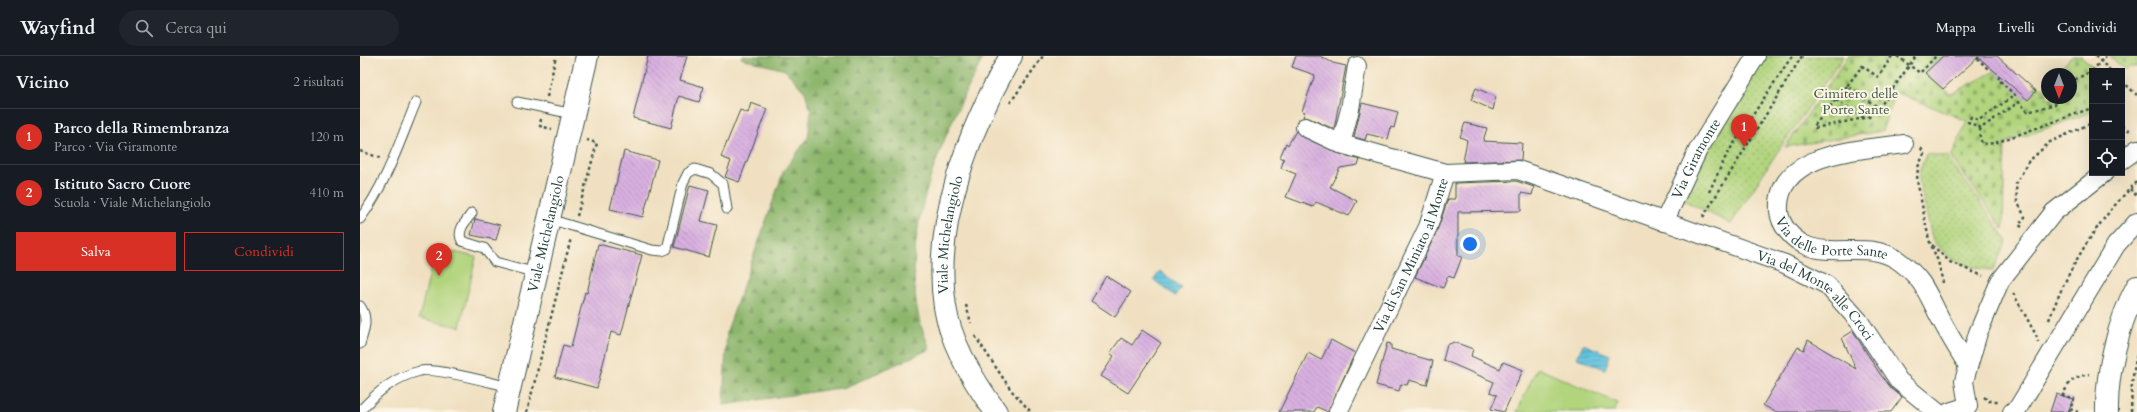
<!DOCTYPE html>
<html lang="it">
<meta charset="utf-8">
<style>
:root{--surface:#171b24;--page:#20242c;--text:#f1f3f6;--muted:#9ea1a6;--line:#363941;--accent:#d93025}
body{margin:0;font-family:Cardo,serif;background:var(--page);color:var(--text)}
.controls{position:absolute;right:12px;top:12px;display:grid;overflow:hidden;border-radius:0px;box-shadow:0 4px 16px #0002}
.controls button{width:36px;height:36px;display:grid;place-items:center;padding:0;border:0;border-bottom:1px solid var(--line);background:var(--surface);color:var(--text);font:20px sans-serif}
.compass{position:absolute;left:1681px;top:12px;width:36px;height:36px;border-radius:50%;background:var(--surface);box-shadow:0 4px 16px #0002;rotate:180deg}
.you{position:absolute;left:1110px;top:188px;width:14px;height:14px;margin:-10px;border:3px solid #fff;border-radius:50%;background:#1a73e8;box-shadow:0 0 0 6px #1a73e833}
.badge{display:grid;place-items:center;width:26px;height:26px;border-radius:50%;background:var(--accent);color:#fff;font-size:13px;font-weight:700}
.pin{position:absolute;translate:-50% -33px;filter:drop-shadow(0 1px 2px #0008)}
.pin::after{content:'';position:absolute;top:21px;width:14px;height:12px;background:inherit;clip-path:polygon(0 0,100% 0,50% 100%)}
.list{margin:0;padding:0;list-style:none}
h2{display:flex;justify-content:space-between;align-items:center;height:52px;margin:0;padding:0 16px;font-size:17px}
h2 small{font-size:13px;font-weight:400;color:var(--muted)}
.list li{display:grid;grid-template-columns:26px 1fr auto;gap:12px;align-items:center;box-sizing:border-box;height:56px;padding:0 16px;border-top:1px solid var(--line)}
.list b{display:block;font-size:15px;white-space:nowrap}
.list p{margin:0;font-size:13px;white-space:nowrap;color:var(--muted)}
.list em{font-size:13px;font-style:normal;color:var(--muted)}
.actions{display:flex;gap:8px;padding:12px 16px}
.actions a{flex:1;padding:9px 0;border:1px solid var(--accent);border-radius:0px;text-align:center;font-size:14px;color:var(--accent)}
.actions .main{background:var(--accent);color:#fff}
.icon{flex:none;width:22px;height:22px;fill:none;stroke:currentColor;stroke-width:2;stroke-linecap:round;stroke-linejoin:round}
.map{position:relative;flex:none;width:1777px;height:356px;overflow:hidden}
header{display:flex;align-items:center;gap:24px;box-sizing:border-box;height:56px;padding:0 20px;background:var(--surface);border-bottom:1px solid var(--line)}
header strong{font-size:19px}
nav{display:flex;gap:22px;margin-inline-start:auto;font-size:14px}
.search{width:280px;height:36px;background:var(--page);display:flex;align-items:center;gap:10px;box-sizing:border-box;padding:0 14px;border-radius:22px;color:var(--muted);font-size:15px}
main{display:flex}
aside{flex:1;background:var(--surface)}
.map>svg:first-child{display:block}
.grass{fill:#b1d47d;stroke:#688858}
.forest{fill:url(#forest-firs);stroke:#567a50}
.cemetery{fill:url(#cemetery-stones);stroke:#688858}
.park{fill:url(#park-dots);stroke:#688858}
.water{fill:url(#water-rules);stroke:#40808a}
.building{fill:url(#building-back-hatch)}
.lines{fill:none;stroke-linecap:round;stroke-linejoin:round}
.lane-casing{stroke:#3e5549;stroke-width:11}
.street-casing{stroke:#3e5549;stroke-width:20}
.primary-casing{stroke:#3e5549;stroke-width:24}
.path{stroke:#3e5549;stroke-width:2.5;stroke-dasharray:3 3;stroke-linecap:butt}
.lane{stroke:#fff;stroke-width:9}
.street{stroke:#fff;stroke-width:18}
.primary{stroke:#fff;stroke-width:22}
.labels{text-anchor:middle;stroke-width:4;stroke-linejoin:round;paint-order:stroke}
.park-label{font-size:14px;fill:#3c5b43;stroke:#fcf5e5}
.street-label{font-size:14px;fill:#1f3d34;stroke:#fcf5e5}
</style>
<header>
<strong>Wayfind</strong>
<div class="search"><svg class="icon" aria-label="search" viewBox="0 0 24 24"><circle cx="10" cy="10" r="6"/><path d="M15 15l6 6"/></svg>Cerca qui</div>
<nav><a>Mappa</a><a>Livelli</a><a>Condividi</a></nav>
</header>
<main>
<aside>
<h2>Vicino<small>2 risultati</small></h2>
<ul class="list">
<li><span class="badge">1</span><div><b>Parco della Rimembranza</b><p>Parco · Via Giramonte</p></div><em>120 m</em></li>
<li><span class="badge">2</span><div><b>Istituto Sacro Cuore</b><p>Scuola · Viale Michelangiolo</p></div><em>410 m</em></li>
</ul>
<div class="actions"><a class="main">Salva</a><a>Condividi</a></div>
</aside>
<div class="map">
<svg width="1777" height="356" viewBox="0 0 1777 356">
<defs>
<pattern id="forest-firs" width="22" height="20" patternUnits="userSpaceOnUse"><rect width="22" height="20" fill="#8cb66c"/><path d="M5 1l3.5 6h-7zM16 11l3.5 6h-7z" fill="#72955a"/></pattern>
<pattern id="cemetery-stones" width="16" height="16" patternUnits="userSpaceOnUse"><rect width="16" height="16" fill="#b1d47d"/><path d="M2 7V4a2 2 0 0 1 4 0v3zM10 15v-3a2 2 0 0 1 4 0v3z" fill="#8fad67"/></pattern>
<pattern id="park-dots" width="8" height="8" patternUnits="userSpaceOnUse"><rect width="8" height="8" fill="#b1d47d"/><path d="M2 2h.1M6 6h.1" fill="none" stroke="#8fad67" stroke-width="1.8" stroke-linecap="round"/></pattern>
<pattern id="water-rules" width="6" height="5" patternUnits="userSpaceOnUse"><rect width="6" height="5" fill="#61c3df"/><path d="M0 2.5h6" fill="none" stroke="#4fa0b6"/></pattern>
<pattern id="building-back-hatch" width="6" height="6" patternUnits="userSpaceOnUse"><rect width="6" height="6" fill="#d9b0e1"/><path d="M-1 5l2 2M0 0l6 6M5-1l2 2" fill="none" stroke="#af90b7"/></pattern>
</defs>
<rect width="100%" height="100%" fill="#fcf5e5"/>
<filter id="ink" filterUnits="userSpaceOnUse"><feTurbulence type="fractalNoise" baseFrequency=".025" numOctaves="2"/><feDisplacementMap in="SourceGraphic" scale="8" xChannelSelector="R" yChannelSelector="G"/><feConvolveMatrix kernelMatrix="1 2 1 2 8 2 1 2 1" color-interpolation-filters="sRGB"/></filter>
<filter id="wash" filterUnits="userSpaceOnUse"><feTurbulence type="fractalNoise" baseFrequency=".012" numOctaves="4" result="noise"/><feDisplacementMap in="SourceGraphic" scale="16" xChannelSelector="R" yChannelSelector="G"/><feGaussianBlur stdDeviation="0.9" result="paint"/><feColorMatrix in="noise" values="0 0 0 0 0 0 0 0 0 0 0 0 0 0 0 0 0 1.4 0 .05"/><feComposite in="paint" operator="in"/></filter>
<g filter="url(#wash)">
<rect width="100%" height="100%" fill="#f0e0c1"/>
<!-- grass -->
<path class="grass" d="M76,192l40,9 -16,70 -41,-9z
M1177,312l81,35 -4,9h-97z"/>
<!-- forest -->
<path class="forest" d="M382,0h242c-40,79 -83,166 -66,258 2,12 8,24 12,35l-84,38 -123,18 4,-74 57,-161 24,-32 3,-27 -6,-19 -20,-22 -44,-12z"/>
<!-- cemetery -->
<path class="cemetery" d="M1488,0h95l-18,17 26,21 44,-23 30,27 12,-14 6,5 4,-5v14h24v-24h-15l16,-18h9l17,15h-6v41l-87,31 -2,86 -52,-72 16,-36 -72,-29 -13,39 -97,16z
M1749,0h28v11h-7l-4,3z"/>
<!-- park -->
<path class="park" d="M1404,0h80l-70,101 -43,67 -52,-26z
M1566,98l21,2 60,84 -14,31 -31,-7 -10,-5 -19,-17 -14,-61 1,-11z"/>
<!-- water -->
<path class="water" d="M800,215l21,17 -6,8 -21,-16z
M1223,288l27,11 -5,14 -28,-11z"/>
<g id="blocks">
<!-- building -->
<path class="building" d="M288,0h39l-7,24 24,7 -5,15 -20,-6 -8,32 -38,-10z
M936,0h24l13,7 13,3 -12,63 -25,-11 -6,-1 2,-5 -3,-1 13,-36 -23,-8z
M1583,0h54l39,35 -8,9 -50,-43 -35,32 -18,-16z
M1116,32l20,9 -3,13 -22,-10z
M391,47l16,6 -28,73 -14,-5 6,-16 -10,-4 19,-47 8,3z
M1002,47l36,9 -4,16 -3,-1 -3,12 -21,-5 -2,6 -11,-3z
M1105,67l22,5 -4,13 39,2 -1,17 -58,2 4,-22 -7,-3z
M936,75l5,5 36,17 23,7 -2,5 -18,3 -10,19 27,14 -8,15 -33,-14 -3,5 -27,-10 10,-23 -15,-6 3,-9 -4,-2 6,-14 2,2z
M264,95l34,9 -15,57 -33,-8z
M1156,125l18,6 -2,8 -11,-2v18l-63,1v44l4,1 -8,21 -6,-2 -5,12 -28,-11 22,-46 11,-32h7v-16z
M330,129l19,5 -8,31 16,4 -8,32 -35,-10z
M115,163l25,6 -4,15 -25,-5z
M238,188l44,11 -21,80 -10,-3 -14,56 -42,-11 8,-32 8,2 14,-55 2,1z
M746,220l25,16 -16,25 -24,-16z
M782,274l19,13 -33,50 -27,-17 13,-20 -4,-3 11,-15 11,7z
M1493,275l27,43 12,15 10,8 -11,15h-116l-12,-7 35,-58 6,3 4,-10 48,29 -14,-31z
M971,284l24,13 -27,59 -11,-5 -3,5h-35l29,-59 13,7z
M1094,286l19,7 -2,7 29,13 3,-7 20,8 -19,42 -13,-3 6,-14 -7,-3 4,-10 -51,-22 4,-15z
M1027,287l4,1v5l42,12 -6,24 -18,-5 -2,5 -6,-1 -2,7 -23,-6z
M1696,338l17,5 -5,13h-18z"/>
</g>
</g>
<g filter="url(#ink)">
<use href="#blocks" fill-opacity="0" stroke="#3e5549" stroke-width="1"/>
<g class="lines">
<!-- lane casing -->
<g class="lane-casing">
<path id="lane" d="M157,46l56,12
M112,157c-6,8 -16,18 -10,28l22,7 11,14 42,11
M0,163c26,-35 40,-78 56,-117
M189,163l103,31 10,1 5,-2 16,-66 5,-10 7,-4 16,5 12,10 4,25
M0,250c9,12 4,25 0,38
M0,355c17,-19 35,-34 60,-40 15,-4 72,12 90,16"/>
</g>
<!-- street casing -->
<g class="street-casing">
<g id="street">
<path d="M945,71l36,17 104,29"/>
<path d="M981,88l9,-35 7,-43"/>
<path id="s1" d="M1544,88c-41,6 -129,7 -125,67 1,14 13,28 26,34 29,13 65,-5 94,16 23,17 27,29 39,53 9,18 20,35 30,52"/>
<path d="M1762,104l15,-11"/>
<path id="s2" d="M1304,166l34,-72 58,-94"/>
<path d="M1608,350l-4,-25 14,-48 22,-52 54,-69 50,-39"/>
<path id="s3" d="M978,356l90,-185 17,-54 73,-3 26,9 241,85 42,21 32,36 40,60 38,31"/>
<path d="M1589,356l19,-6"/>
<path d="M1652,356l6,-4 98,-163 21,-23"/>
</g>
</g>
<!-- primary casing -->
<g class="primary-casing">
<g id="primary">
<path id="s4" d="M144,356l83,-356"/>
<path id="s5" d="M636,356c-22,-30 -45,-67 -51,-105 -13,-84 25,-179 66,-251"/>
<path d="M1747,356c-1,-39 12,-91 30,-125"/>
</g>
</g>
<!-- path -->
<path class="path" d="M1532,0l-14,21 -16,-11 -15,20 32,22 37,-52
M1537,0l23,17 16,-17
M1735,0l16,15
M1617,2l12,12
M1732,15l14,-15
M1762,25l15,14
M1711,28l3,-4 18,-9
M1487,30l-33,40 1,2 54,-11 10,-9
M187,41l9,-41
M1700,42l-5,6 -27,8 -9,-10 -38,26 -2,5 3,11 13,-1 97,-35
M1476,44l28,18
M650,47l33,-47
M181,63l-1,7 12,3
M1762,70l10,6
M1621,72l-13,-6 3,-5 8,3 36,-25 -17,-16 2,-3
M1561,92l3,6 -6,13 -1,13 12,60 9,21 5,22
M0,95l20,7
M1770,133l7,7
M1349,136l18,-38 65,-98
M217,160l20,-73 -10,-3
M1343,161l99,-161
M1662,171l-3,-2 6,-8 -8,-16 -1,-17 12,-22 22,-20 42,-19
M1572,189l18,17 33,14
M1653,237l23,42 2,7
M606,249l5,18
M1689,264c19,-52 48,-100 88,-138
M615,280l36,54 20,22
M1624,341l5,4h9
M1710,353l8,3
M167,356l44,-174
M1709,356l5,-13 -11,-4c6,-14 11,-18 26,-21
M1771,356l1,-30 5,-29"/>
<!-- lane -->
<use href="#lane" class="lane"/>
<!-- street -->
<use href="#street" class="street"/>
<!-- primary -->
<use href="#primary" class="primary"/>
</g>
</g>
<g class="labels">
<!-- park labels -->
<g class="park-label">
<text x="1496" y="42">Cimitero delle<tspan x="1496" dy="16">Porte Sante</tspan></text>
</g>
<!-- street labels -->
<g class="street-label">
<text dy="5" stroke="none"><textPath href="#s2" startOffset="71">Via Giramonte</textPath></text>
<text dy="5" stroke="none"><textPath href="#s4" startOffset="183">Viale Michelangiolo</textPath></text>
<text dy="5" stroke="none"><textPath href="#s1" startOffset="225">Via delle Porte Sante</textPath></text>
<text dy="5" stroke="none"><textPath href="#s5" startOffset="191">Viale Michelangiolo</textPath></text>
<text dy="5" stroke="none"><textPath href="#s3" startOffset="173">Via di San Miniato al Monte</textPath></text>
<text dy="5" stroke="none"><textPath href="#s3" startOffset="662">Via del Monte alle Croci</textPath></text>
</g>
</g>
</svg>
<div class="controls">
<button>+</button>
<button>−</button>
<button><svg class="icon" aria-label="locate" viewBox="0 0 24 24"><circle cx="12" cy="12" r="6"/><path d="M12 2v4M12 18v4M2 12h4M18 12h4"/></svg></button>
</div>
<svg class="compass" viewBox="-18 -18 36 36"><path d="M0-13l5 13h-10z" fill="#e53935"/><path d="M0 13l5-13h-10z" fill="#9ea1a6"/></svg>
<div class="you"></div>
<div class="pin badge" style="left:1384px;top:91px">1</div>
<div class="pin badge" style="left:79px;top:220px">2</div>
</div>
</main>
